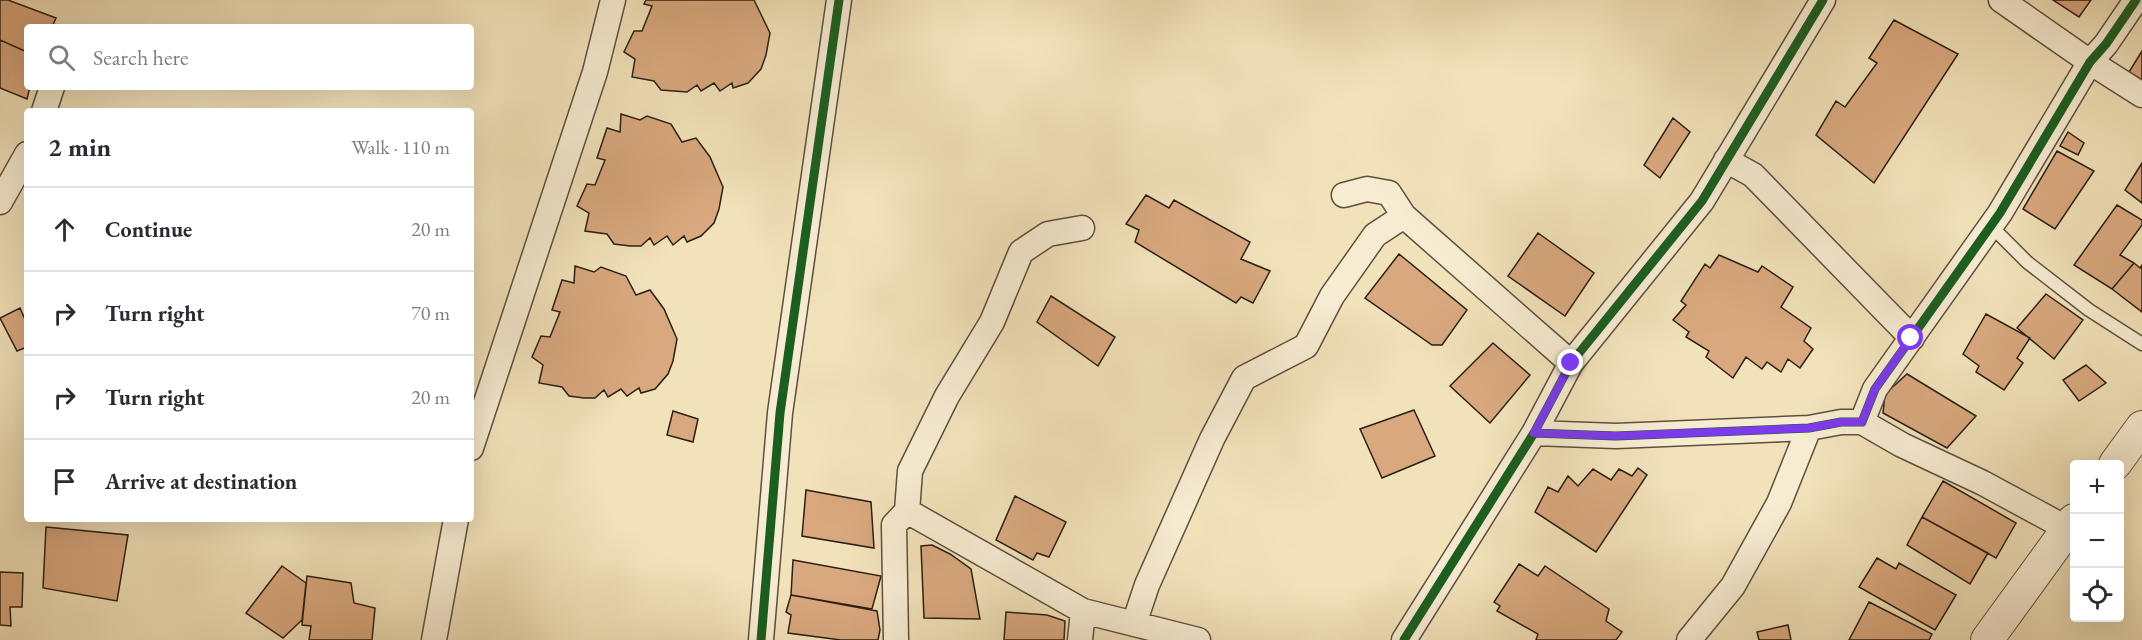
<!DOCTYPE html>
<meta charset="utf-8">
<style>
:root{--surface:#fff;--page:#f7f7f7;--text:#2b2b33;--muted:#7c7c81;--line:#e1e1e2}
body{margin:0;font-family:"EB Garamond",serif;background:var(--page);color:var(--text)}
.controls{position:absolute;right:18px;bottom:18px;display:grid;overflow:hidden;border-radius:6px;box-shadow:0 6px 24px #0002}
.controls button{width:54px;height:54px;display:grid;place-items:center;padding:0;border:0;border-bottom:2px solid var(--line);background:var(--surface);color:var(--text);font:30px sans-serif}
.stop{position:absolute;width:18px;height:18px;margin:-14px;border:4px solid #7c3aed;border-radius:50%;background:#fff}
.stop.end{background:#7c3aed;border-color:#fff;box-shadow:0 2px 6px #0008}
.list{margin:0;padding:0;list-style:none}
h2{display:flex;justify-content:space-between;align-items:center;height:78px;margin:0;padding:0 24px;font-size:26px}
h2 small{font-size:20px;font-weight:400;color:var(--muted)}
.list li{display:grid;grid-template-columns:39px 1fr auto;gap:18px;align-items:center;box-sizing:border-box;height:84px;padding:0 24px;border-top:2px solid var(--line)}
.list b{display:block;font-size:22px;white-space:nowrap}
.list em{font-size:20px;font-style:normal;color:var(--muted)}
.icon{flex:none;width:33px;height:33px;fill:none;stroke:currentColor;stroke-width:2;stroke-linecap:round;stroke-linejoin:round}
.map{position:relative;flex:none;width:2142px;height:640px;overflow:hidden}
.search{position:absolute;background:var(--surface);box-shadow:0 6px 24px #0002;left:24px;top:24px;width:450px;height:66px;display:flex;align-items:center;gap:15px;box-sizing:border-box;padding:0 21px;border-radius:6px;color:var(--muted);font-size:22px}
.panel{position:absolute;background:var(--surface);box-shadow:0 6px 24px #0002;left:24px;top:108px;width:450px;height:414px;border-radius:6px}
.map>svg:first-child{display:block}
.building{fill:#d9a87e;stroke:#2b1f16;stroke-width:1.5}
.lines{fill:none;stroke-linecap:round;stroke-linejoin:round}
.service-casing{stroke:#5d503f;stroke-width:15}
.minor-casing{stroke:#5d503f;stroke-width:27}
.tertiary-casing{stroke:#5d503f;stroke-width:34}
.service{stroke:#f7ecd2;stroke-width:12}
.minor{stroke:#f7ecd2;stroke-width:24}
.tertiary{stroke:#f7ecd2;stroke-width:32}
.cycleway-casing{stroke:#f7ecd2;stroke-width:13}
.cycleway{stroke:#1b5e20;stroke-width:9}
.route{stroke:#7c3aed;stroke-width:8}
</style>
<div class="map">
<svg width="2142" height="640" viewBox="0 0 2142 640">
<rect width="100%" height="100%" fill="#f2e2ba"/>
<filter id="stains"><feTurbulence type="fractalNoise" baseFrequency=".00333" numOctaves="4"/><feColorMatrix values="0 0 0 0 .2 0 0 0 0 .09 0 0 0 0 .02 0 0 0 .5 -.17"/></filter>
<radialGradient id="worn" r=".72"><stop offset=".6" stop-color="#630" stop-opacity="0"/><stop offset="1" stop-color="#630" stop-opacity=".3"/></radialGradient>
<!-- building -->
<path class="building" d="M0,0h8l48,18 -4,9h-25v25l-27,-12z
M646,0h108l16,33 -4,22 -5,14 -13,14 -15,5 -1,-5 -12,8 -6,-8 -13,8 -4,-6 -10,7 -26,-2 -7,-9 -22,-4 3,-18 -11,-7 10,-21h8l10,-25 -8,-2z
M2053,0h38l-12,17z
M1894,20l64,34 -84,129 -58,-48 20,-34 9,6 32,-44 -8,-5z
M0,40l27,12v35h3l-3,12 -27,-11z
M2142,51v29l-13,-8z
M621,114l19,6 7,-4 24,8 11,18 14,-4 14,19 13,30 -4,22 -5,14 -13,13 -14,6 -3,-6 -11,9 -6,-9 -13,9 -4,-7 -9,8h-11l-16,-2 -7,-10 -22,-3 4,-18 -12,-7 10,-22 8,1 10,-25 -8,-2 10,-30 13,4z
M1673,118l17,14 -30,46 -16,-13z
M2068,132l16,11 -6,12 -18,-9z
M2057,151l37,20 -39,58 -32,-20z
M2142,163v40l-17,-13z
M1146,195l23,13 5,-8 76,42 -9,17 29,12 -17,32 -12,-6 -5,6 -101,-61 4,-12 -13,-6z
M2117,205l25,15v5l-22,30 14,8 -22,26 -38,-24z
M1538,233l56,40 -29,43 -57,-40z
M1399,254l68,56 -25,35h-10l-67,-47z
M1719,255l39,17 4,-6 31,21 -12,20 30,21 -7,13 9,8 -13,19 -12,-9 -7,13 -14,-10 -5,7 -16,-12 -13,21 -27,-21 3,-6 -23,-14 3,-5 -16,-12 13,-15 -5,-4 24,-37 5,4z
M2134,263l6,5 2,-3v47l-30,-23z
M575,266l19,6 7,-5 25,9 10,19 14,-5 14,19 13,30 -4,22 -5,13 -13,15 -14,4 -2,-5 -12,8 -6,-7 -13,8 -4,-7 -9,8h-11l-15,-2 -7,-9 -23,-4 4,-18 -11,-8 9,-21 9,1 10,-25 -8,-2 10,-30 12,3z
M2046,294l37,26 -29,39 -37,-31z
M1051,296l64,41 -17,29 -61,-44z
M20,308l7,16v23l-10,4 -17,-33z
M1986,314l44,24 -13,20 6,5 -19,27 -28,-18 3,-6 -16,-12z
M1493,343l37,32 -40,48 -40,-37z
M2086,365l20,18 -27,18 -16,-21z
M1907,374l69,42 -29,32 -64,-35 2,-19z
M1414,410l21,46 -53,22 -22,-49z
M673,411l25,8 -5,23 -26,-7z
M1638,468l9,7 -51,77 -61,-40 13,-25 10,5 10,-16 10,10 15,-17 18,11 8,-11 13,7z
M1943,481l73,42 -20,35 -74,-41z
M806,490l65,12 3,46 -72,-12z
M1015,496l51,26 -17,35 -12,-4 -4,7 -37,-20z
M1922,517l66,36 -18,31 -63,-39z
M46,527l82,8 -11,66 -74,-13z
M932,545l18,9 21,15 9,50 -56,-1 -3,-72z
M1877,558l19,11 3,-6 57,32 -21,35 -76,-43z
M793,560l88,16 -9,33 -81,-14z
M1519,564l19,12 7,-10 64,43 -3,12 16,11 -6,8h-80l2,-6 -41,-23 3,-5 -6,-4z
M282,566l24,17 -4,37 -19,18 -37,-25z
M0,572l23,1 -1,34h-12l1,19 -11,-1z
M307,576l44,7 3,20 21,5 -3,32h-63l2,-14 -9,-1z
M791,595l86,16 3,19 -2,10h-37l-53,-7 3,-18 -5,-3z
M1869,602l63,32 -3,6h-80z
M1006,612l41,3 18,6 -1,19h-60z
M1788,625l3,15h-32l-2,-8z"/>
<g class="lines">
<!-- service casing -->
<g class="service-casing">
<path id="service" d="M1991,226l36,36 62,48 53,34"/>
</g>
<!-- minor casing -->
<g class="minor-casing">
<path id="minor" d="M2001,0l89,62 52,33
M44,111l8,-24
M1726,160l27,15 159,163
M1344,195l23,-6 22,4 15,23 167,147
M0,202l27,-48
M1862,422l40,23 81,38 85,46
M1534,433l82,3 193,-8 32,-6h21l13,-33 125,-176 90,-151 16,-18 30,-44
M471,448l124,-376 18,-72
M907,511l176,100 115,29
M1134,624l13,-39 65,-146 32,-61 62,-32 26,-50 43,-61 29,-19
M434,640l22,-121
M761,640l19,-227 59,-413
M896,640l-2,-115 13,-14 3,-40 37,-75 45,-74 29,-70 27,-18 34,-6
M1080,640l3,-29
M1404,640l130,-207 37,-70 131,-162 121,-201
M1689,640l44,-54 46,-83 30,-75"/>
</g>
<!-- tertiary casing -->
<g class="tertiary-casing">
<path id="tertiary" d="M2115,464l27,-37
M1987,640l87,-120"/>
</g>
<!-- service -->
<use href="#service" class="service"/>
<!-- minor -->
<use href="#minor" class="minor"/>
<!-- tertiary -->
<use href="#tertiary" class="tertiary"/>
<!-- cycleway casing -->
<g class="cycleway-casing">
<path id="cycleway" d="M1534,433l82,3 193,-8 32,-6h21l13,-33 125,-176 90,-151 16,-18 30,-44
M761,640l19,-227 59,-413
M1404,640l130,-207 37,-70 131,-162 121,-201"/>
</g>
<!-- cycleway -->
<use href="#cycleway" class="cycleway"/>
</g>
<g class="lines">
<!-- route -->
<path class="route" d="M1571,363l-37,70 82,3 193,-8 32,-6h21l13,-33 36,-51"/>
</g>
<rect width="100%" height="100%" filter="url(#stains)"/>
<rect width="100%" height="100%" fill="url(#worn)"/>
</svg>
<div class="controls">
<button>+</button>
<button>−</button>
<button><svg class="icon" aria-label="locate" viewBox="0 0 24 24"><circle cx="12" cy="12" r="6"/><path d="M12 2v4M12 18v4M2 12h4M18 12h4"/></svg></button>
</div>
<div class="stop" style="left:1911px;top:338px"></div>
<div class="stop end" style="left:1571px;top:363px"></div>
<div class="search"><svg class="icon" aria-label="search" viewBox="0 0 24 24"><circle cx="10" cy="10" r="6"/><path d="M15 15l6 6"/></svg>Search here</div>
<section class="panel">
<h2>2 min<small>Walk · 110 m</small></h2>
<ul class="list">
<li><svg class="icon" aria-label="ahead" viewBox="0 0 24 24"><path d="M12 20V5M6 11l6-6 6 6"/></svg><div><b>Continue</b></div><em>20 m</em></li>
<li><svg class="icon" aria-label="right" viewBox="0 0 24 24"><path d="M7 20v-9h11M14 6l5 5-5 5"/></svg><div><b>Turn right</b></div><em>70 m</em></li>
<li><svg class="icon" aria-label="right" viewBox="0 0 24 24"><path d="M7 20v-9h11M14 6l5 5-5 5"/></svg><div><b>Turn right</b></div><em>20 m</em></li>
<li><svg class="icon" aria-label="arrive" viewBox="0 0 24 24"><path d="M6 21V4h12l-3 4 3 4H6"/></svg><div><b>Arrive at destination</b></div></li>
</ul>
</section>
</div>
